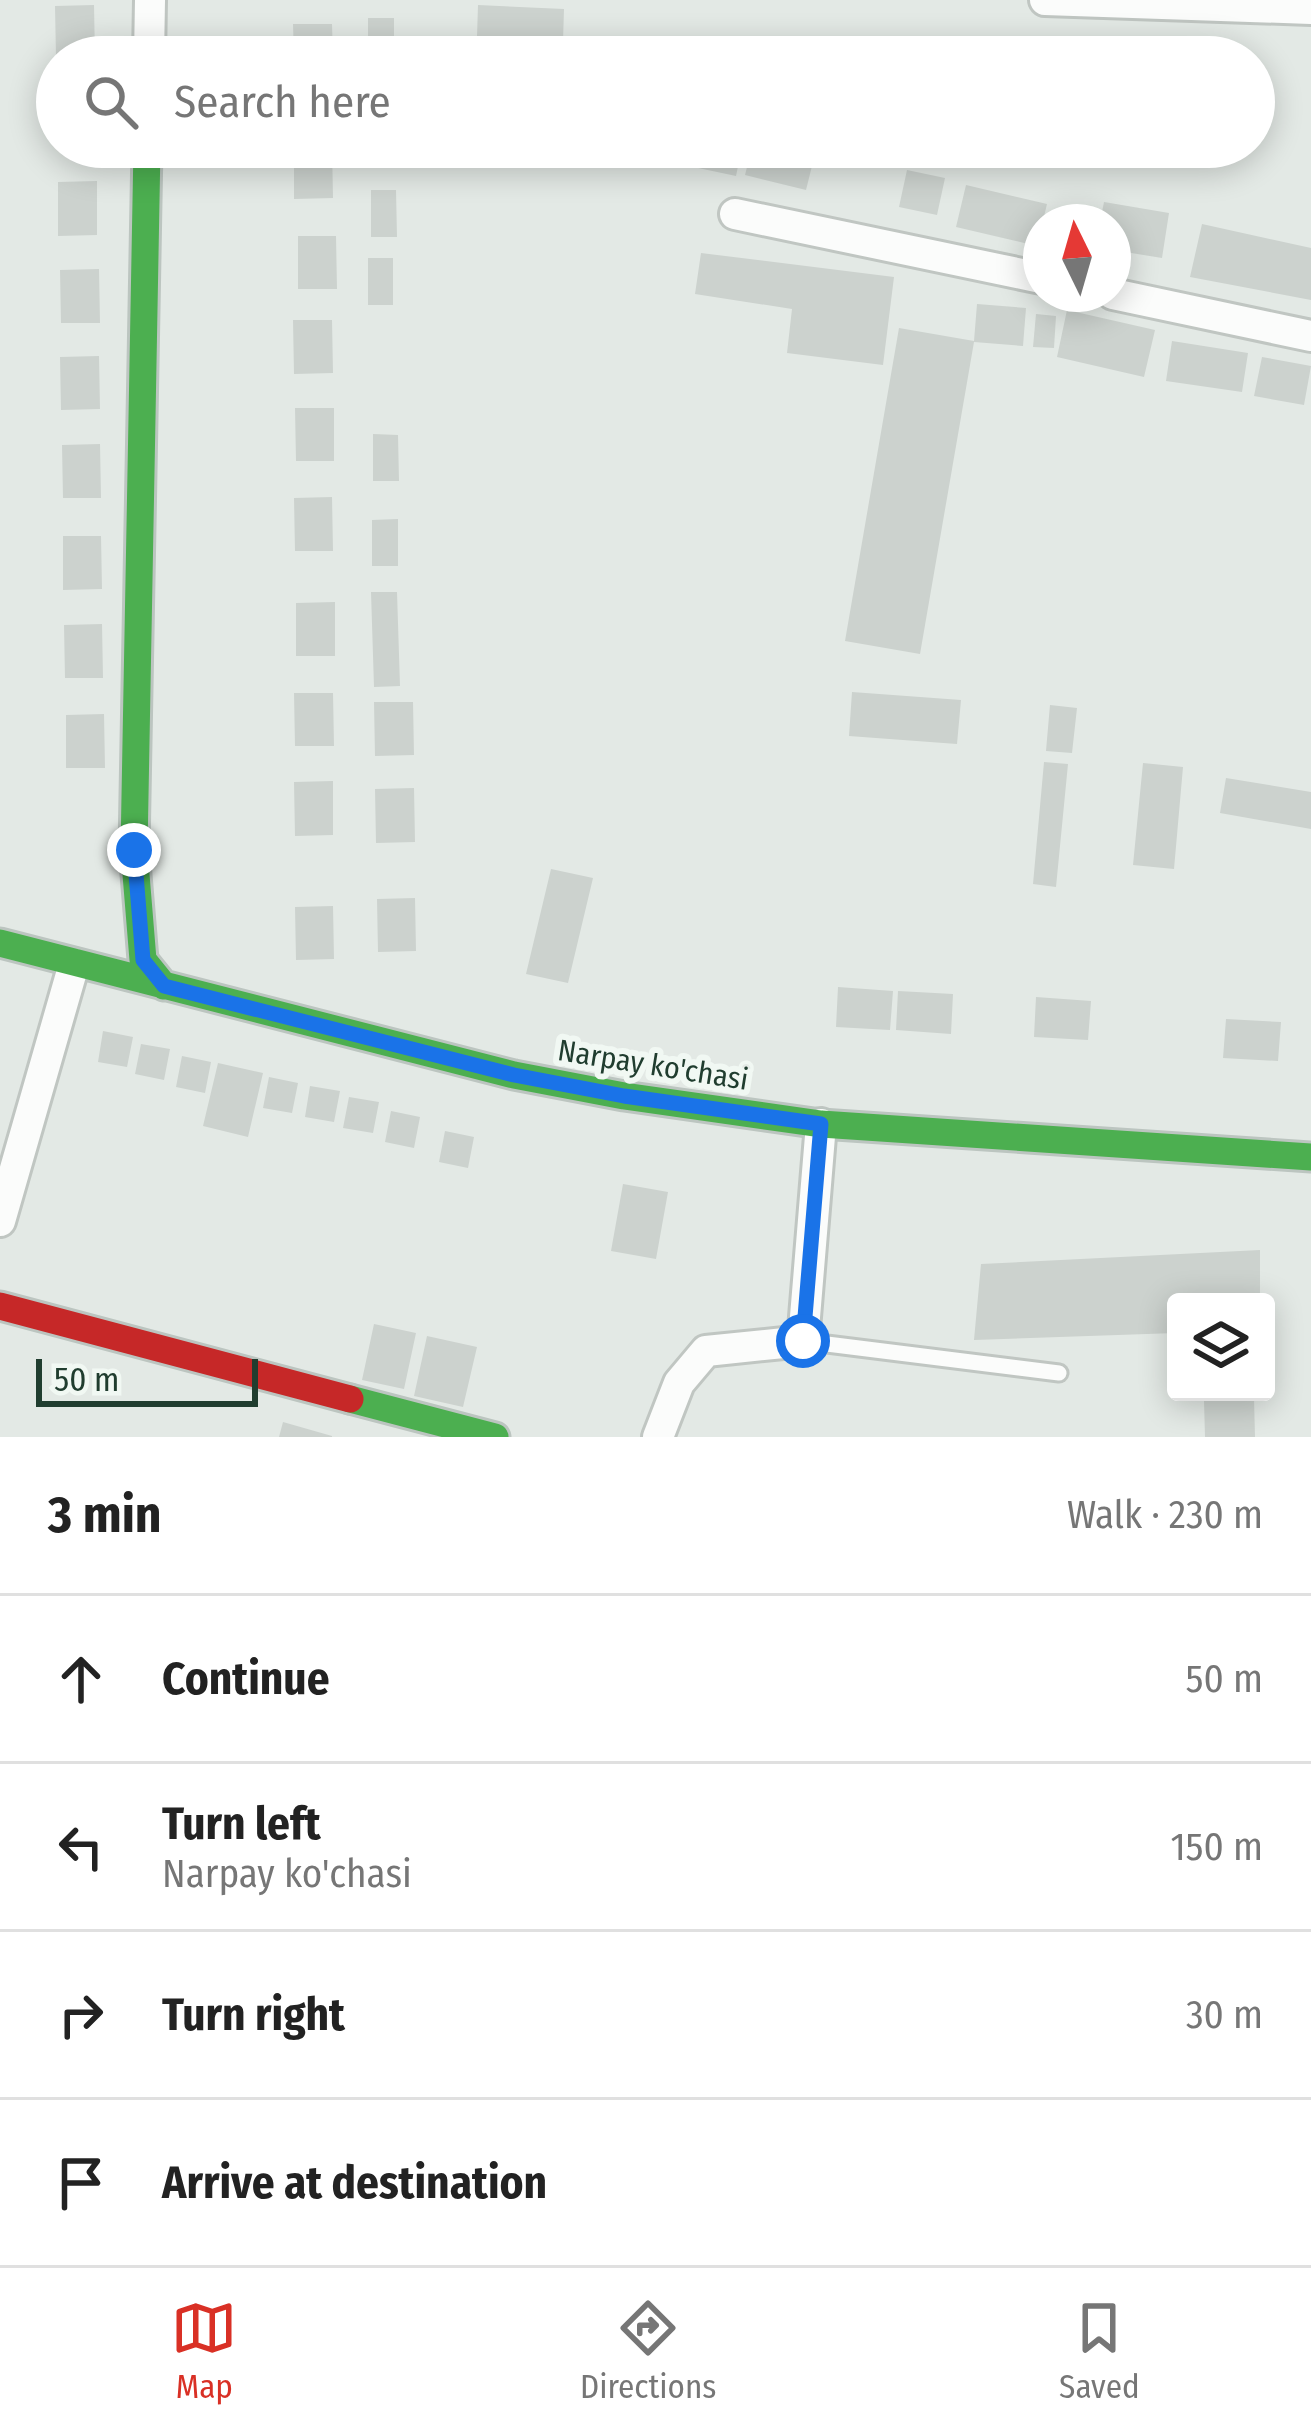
<!DOCTYPE html>
<meta charset="utf-8">
<style>
:root{--surface:#fff;--page:#f2f2f2;--text:#222;--muted:#767676;--line:#e0e0e0;--accent:#d93025}
body{margin:0;font-family:"Fira Sans Condensed",sans-serif;background:var(--page);color:var(--text)}
.controls{position:absolute;right:36px;bottom:36px;display:grid;overflow:hidden;border-radius:12px;box-shadow:0 6px 30px #0003}
.controls button{width:108px;height:108px;display:grid;place-items:center;padding:0;border:0;border-bottom:3px solid var(--line);background:var(--surface);color:var(--text);font:60px sans-serif}
.compass{position:absolute;left:1023px;top:204px;width:108px;height:108px;border-radius:50%;background:var(--surface);box-shadow:0 6px 30px #0003;rotate:355deg}
.scale{position:absolute;left:36px;bottom:30px;width:222px;box-sizing:border-box;padding-left:12px;border:6px solid #203d2f;border-top:0;font-size:33px;line-height:42px;white-space:nowrap;color:#203d2f;-webkit-text-stroke:9px #f1f8f3;paint-order:stroke}
.stop{position:absolute;width:36px;height:36px;margin:-27px;border:9px solid #1a73e8;border-radius:50%;background:#fff}
.stop.end{background:#1a73e8;border-color:#fff;box-shadow:0 3px 12px #0008}
.list{margin:0;padding:0;list-style:none}
h2{display:flex;justify-content:space-between;align-items:center;height:156px;margin:0;padding:0 48px;font-size:51px}
h2 small{font-size:39px;font-weight:400;color:var(--muted)}
.list li{display:grid;grid-template-columns:78px 1fr auto;gap:36px;align-items:center;box-sizing:border-box;height:168px;padding:0 48px;border-top:3px solid var(--line)}
.list b{display:block;font-size:45px;white-space:nowrap}
.list p{margin:0;font-size:39px;white-space:nowrap;color:var(--muted)}
.list em{font-size:39px;font-style:normal;color:var(--muted)}
.icon{flex:none;width:66px;height:66px;fill:none;stroke:currentColor;stroke-width:2;stroke-linecap:round;stroke-linejoin:round}
.map{position:relative;flex:none;width:1311px;height:1437px;overflow:hidden}
.search{position:absolute;background:var(--surface);box-shadow:0 6px 30px #0003;left:36px;right:36px;top:36px;height:132px;display:flex;align-items:center;gap:30px;box-sizing:border-box;padding:0 42px;border-radius:66px;color:var(--muted);font-size:45px}
.sheet{height:828px;background:var(--surface)}
nav{display:flex;justify-content:space-around;align-items:center;box-sizing:border-box;height:168px;border-top:3px solid var(--line);background:var(--surface);font-size:33px;color:var(--muted)}
nav a{display:grid;justify-items:center;gap:6px}
nav .on{color:var(--accent)}
.map>svg:first-child{display:block}
.building{fill:#ccd2ce}
.lines{fill:none;stroke-linecap:round;stroke-linejoin:round}
.lane-casing{stroke:#c0c6c2;stroke-width:21}
.street-casing{stroke:#c0c6c2;stroke-width:36}
.fast-casing{stroke:#bcc5c0;stroke-width:33}
.jam-casing{stroke:#bcc5c0;stroke-width:33}
.lane{stroke:#fbfcfb;stroke-width:15}
.street{stroke:#fbfcfb;stroke-width:30}
.fast{stroke:#4caf50;stroke-width:27}
.jam{stroke:#c62828;stroke-width:27}
.route{stroke:#1a73e8;stroke-width:15}
.labels{text-anchor:middle;stroke-width:12;stroke-linejoin:round;paint-order:stroke}
.street-label{font-size:30px;fill:#203d2f;stroke:#f1f8f3}
</style>
<div class="map">
<svg width="1311" height="1437" viewBox="0 0 1311 1437">
<rect width="100%" height="100%" fill="#e3e9e5"/>
<!-- building -->
<path class="building" d="M94,5l1,52h-39l-1,-51z
M478,5l86,4 -1,32 -86,-4z
M368,18h26v39h-26z
M293,24h39l1,33h-39z
M294,147h38l1,51 -39,1z
M688,147h54l-6,29 -52,-11z
M752,147h36l27,7 -9,36 -61,-15z
M815,147h37l-1,8z
M907,170l38,8 -8,37 -38,-8z
M97,181v54l-39,1v-54z
M966,185l81,19 -10,42 -81,-19z
M371,190h25l1,47h-26z
M1104,202l65,11 -7,45 -49,-8v-28h-13z
M1202,224l109,24v52l-121,-23z
M298,236h38l1,53h-39z
M701,253l193,24 -11,88 -96,-12 5,-44 -97,-15z
M368,258h25v47h-25z
M99,269l1,54h-39l-1,-53z
M977,304l49,4 -3,38 -49,-4 -54,312 -75,-13 54,-313 75,13z
M1067,310l88,20 -11,47 -87,-20z
M1036,314l20,2 -2,32 -21,-1z
M293,320h39l1,53 -39,1z
M1172,341l76,12 -6,39 -76,-11z
M99,356l1,53 -39,1 -1,-53z
M1262,357l49,9 -7,39 -50,-9z
M295,408h39v53h-38z
M373,434l25,1 1,46h-26z
M100,444l1,54h-38l-1,-53z
M332,497l1,54h-38l-1,-53z
M398,519v47h-26v-46z
M63,536h38l1,53 -39,1z
M371,592h26l3,94 -26,1z
M335,602v54h-39v-53z
M102,624l1,54h-38l-1,-53z
M852,692l109,8 -4,44 -108,-8z
M294,693h39l1,53h-39z
M374,702h39l1,53 -39,1z
M1050,705l27,3 -5,45 -26,-2z
M104,714l1,54h-39v-53z
M1044,762l24,2 -12,123 -23,-3z
M1143,763l40,4 -9,102 -41,-4z
M1226,778l85,14v37l-91,-16z
M333,781v54l-38,1 -1,-54z
M414,788l1,54 -39,1 -1,-54z
M551,869l42,9 -25,105 -42,-9z
M415,898l1,53 -38,1 -1,-53z
M333,906l1,53 -38,1 -1,-53z
M838,987l55,4 -3,39 -54,-3z
M898,991l55,3 -2,40 -55,-4z
M1036,997l55,4 -3,39 -54,-3z
M1226,1019l55,3 -3,39 -55,-3z
M103,1031l30,6 -6,30 -29,-5z
M141,1044l29,5 -6,31 -29,-6z
M182,1056l29,6 -6,31 -29,-6z
M218,1063l45,10 -15,64 -45,-11z
M269,1077l29,6 -6,30 -29,-5z
M310,1086l30,5 -6,31 -29,-5z
M349,1097l30,5 -6,31 -30,-5z
M391,1111l29,6 -6,31 -29,-6z
M445,1131l29,6 -6,31 -29,-6z
M623,1184l45,8 -12,67 -45,-8z
M1260,1250v52h-84v31l-202,7 7,-76z
M374,1324l42,9 -12,56 -42,-9z
M427,1336l50,11 -14,60 -49,-11z
M1254,1398l1,39h-50l-1,-36z
M283,1422l49,14v1h-53z"/>
<g class="lines">
<!-- lane casing -->
<g class="lane-casing">
<path id="lane" d="M803,1341l256,32"/>
</g>
<!-- street casing -->
<g class="street-casing">
<path id="street" d="M1045,0l266,9
M149,57l1,-57
M735,214l306,64
M1113,294l198,42
M0,1221l74,-257
M658,1437l21,-54 27,-32 97,-10 18,-217"/>
</g>
<!-- fast casing -->
<g class="fast-casing">
<path id="fast" d="M147,147l-13,703 9,110 21,26
M0,943l514,132 110,21 197,28 490,33
M350,1399l145,38"/>
</g>
<!-- jam casing -->
<g class="jam-casing">
<path id="jam" d="M0,1306l350,93"/>
</g>
<!-- lane -->
<use href="#lane" class="lane"/>
<!-- street -->
<use href="#street" class="street"/>
<!-- fast -->
<use href="#fast" class="fast"/>
<!-- jam -->
<use href="#jam" class="jam"/>
</g>
<g class="lines">
<!-- route -->
<path class="route" d="M134,850l9,110 21,26 350,89 110,21 197,28 -18,217"/>
</g>
<g class="labels">
<!-- street labels -->
<g class="street-label">
<text transform="translate(653 1065) rotate(9)" y="10">Narpay ko'chasi</text>
</g>
</g>
</svg>
<div class="controls">
<button><svg class="icon" aria-label="layers" viewBox="0 0 24 24"><path d="M12 4l9 5-9 5-9-5zM3 14l9 5 9-5"/></svg></button>
</div>
<svg class="compass" viewBox="-18 -18 36 36"><path d="M0-13l5 13h-10z" fill="#e53935"/><path d="M0 13l5-13h-10z" fill="#767676"/></svg>
<div class="scale">50 m</div>
<div class="stop" style="left:803px;top:1341px"></div>
<div class="stop end" style="left:134px;top:850px"></div>
<div class="search"><svg class="icon" aria-label="search" viewBox="0 0 24 24"><circle cx="10" cy="10" r="6"/><path d="M15 15l6 6"/></svg>Search here</div>
</div>
<section class="sheet">
<h2>3 min<small>Walk · 230 m</small></h2>
<ul class="list">
<li><svg class="icon" aria-label="ahead" viewBox="0 0 24 24"><path d="M12 20V5M6 11l6-6 6 6"/></svg><div><b>Continue</b></div><em>50 m</em></li>
<li><svg class="icon" aria-label="left" viewBox="0 0 24 24"><path d="M17 20v-9H6M10 6l-5 5 5 5"/></svg><div><b>Turn left</b><p>Narpay ko'chasi</p></div><em>150 m</em></li>
<li><svg class="icon" aria-label="right" viewBox="0 0 24 24"><path d="M7 20v-9h11M14 6l5 5-5 5"/></svg><div><b>Turn right</b></div><em>30 m</em></li>
<li><svg class="icon" aria-label="arrive" viewBox="0 0 24 24"><path d="M6 21V4h12l-3 4 3 4H6"/></svg><div><b>Arrive at destination</b></div></li>
</ul>
</section>
<nav>
<a class="on"><svg class="icon" aria-label="map" viewBox="0 0 24 24"><path d="M3 6l6-2 6 2 6-2v14l-6 2-6-2-6 2zM9 4v14M15 6v14"/></svg>Map</a>
<a><svg class="icon" aria-label="directions" viewBox="0 0 24 24"><path d="M12 3l9 9-9 9-9-9zM9 14v-3h6M13 9l2 2-2 2"/></svg>Directions</a>
<a><svg class="icon" aria-label="saved" viewBox="0 0 24 24"><path d="M7 4h10v16l-5-4-5 4z"/></svg>Saved</a>
</nav>
